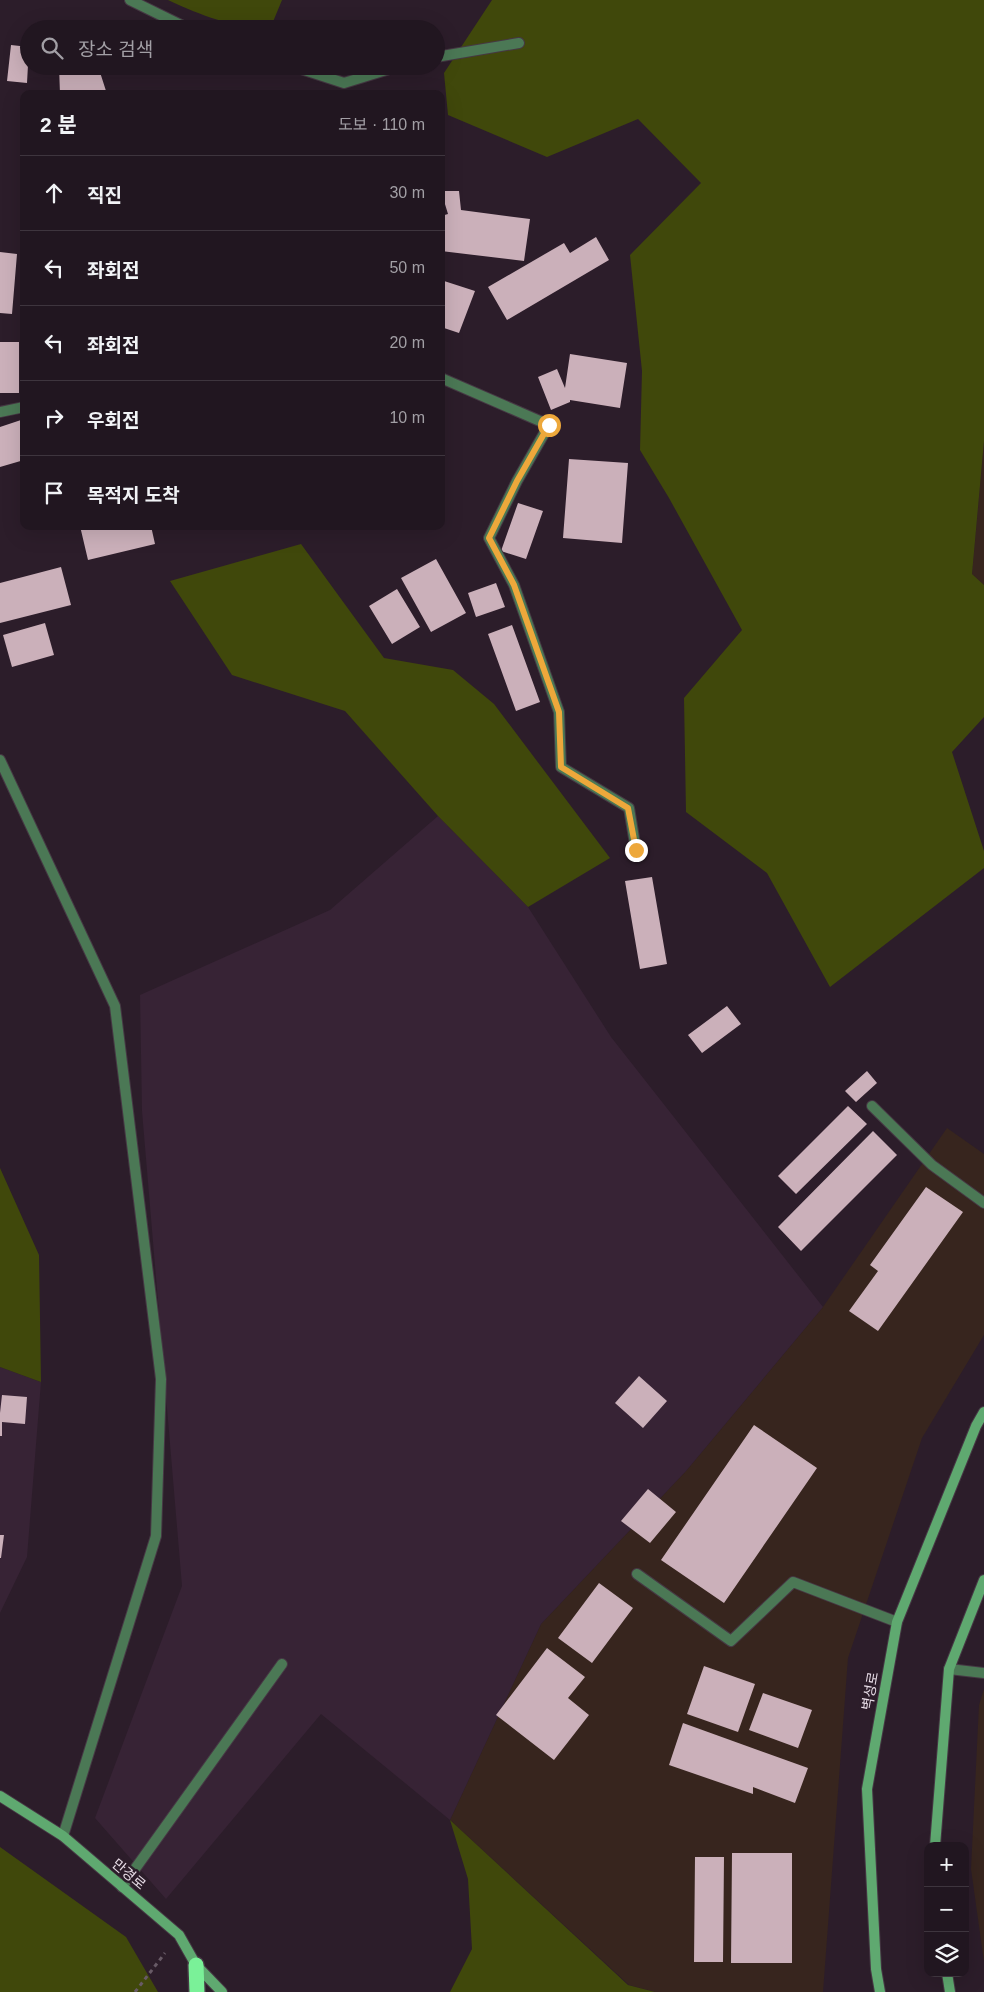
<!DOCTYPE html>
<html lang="ko">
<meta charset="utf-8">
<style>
:root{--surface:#211620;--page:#291f29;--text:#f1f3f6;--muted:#a29fa5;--line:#3e353e}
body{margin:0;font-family:Arial,"Noto Sans KR",sans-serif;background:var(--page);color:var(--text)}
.controls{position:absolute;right:15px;bottom:15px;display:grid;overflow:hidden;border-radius:10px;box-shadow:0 5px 20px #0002}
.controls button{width:45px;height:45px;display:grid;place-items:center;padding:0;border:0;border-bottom:1px solid var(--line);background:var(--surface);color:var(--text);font:25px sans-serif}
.stop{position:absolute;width:15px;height:15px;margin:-11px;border:4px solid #eda83b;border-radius:50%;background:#fff}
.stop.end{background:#eda83b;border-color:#fff;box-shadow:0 1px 5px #0008}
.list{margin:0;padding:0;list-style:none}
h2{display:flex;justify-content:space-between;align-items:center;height:65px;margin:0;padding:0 20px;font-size:21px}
h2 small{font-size:16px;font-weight:400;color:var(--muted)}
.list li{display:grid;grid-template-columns:32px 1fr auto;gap:15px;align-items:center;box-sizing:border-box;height:75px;padding:0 20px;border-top:1px solid var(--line)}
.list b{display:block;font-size:19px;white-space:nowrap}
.list em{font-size:16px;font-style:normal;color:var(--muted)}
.icon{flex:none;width:28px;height:28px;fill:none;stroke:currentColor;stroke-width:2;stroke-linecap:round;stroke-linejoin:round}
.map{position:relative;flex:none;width:984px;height:1992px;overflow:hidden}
.search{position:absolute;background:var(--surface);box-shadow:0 5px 20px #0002;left:20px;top:20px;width:425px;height:55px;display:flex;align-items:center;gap:12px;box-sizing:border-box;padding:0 18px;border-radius:28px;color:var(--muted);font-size:19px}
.panel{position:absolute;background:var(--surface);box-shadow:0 5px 20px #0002;left:20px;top:90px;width:425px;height:440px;border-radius:10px}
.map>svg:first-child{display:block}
.commercial{fill:#37251e}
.built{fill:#372335}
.green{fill:#40480b}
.building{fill:#cbb0ba}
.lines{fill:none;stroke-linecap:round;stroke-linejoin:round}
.lane-casing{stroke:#463844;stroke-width:12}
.street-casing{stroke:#463844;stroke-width:12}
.secondary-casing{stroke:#463844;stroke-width:12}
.highway-casing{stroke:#463844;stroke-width:18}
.path{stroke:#685a66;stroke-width:3;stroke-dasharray:4 4;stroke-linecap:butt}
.lane{stroke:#4b7855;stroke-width:10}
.street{stroke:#4b7855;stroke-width:10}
.secondary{stroke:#5fa970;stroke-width:10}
.highway{stroke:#7af198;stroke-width:15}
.route{stroke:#eda83b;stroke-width:6}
.labels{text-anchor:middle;stroke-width:5;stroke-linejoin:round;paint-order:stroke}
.street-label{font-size:14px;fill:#e7dce6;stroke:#2c1d2a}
</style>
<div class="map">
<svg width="984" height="1992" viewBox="0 0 984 1992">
<rect width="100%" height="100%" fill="#2c1d2a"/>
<!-- commercial -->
<path class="commercial" d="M984,441v144l-12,-11z
M947,1128l37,26v181l-62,103 -74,220 -25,334h-168l-26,-7 -179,-165 91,-196 145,-153 137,-164z
M984,1689v273l-13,-93 8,-164z"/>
<!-- built -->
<path class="built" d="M438,816l90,91 83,130 212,270 -137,164 -145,153 -91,196 -129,-106 -155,185 -71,-81 87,-232 -40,-475 -2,-116 190,-85z
M0,1367l41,15 -14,175 -27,56z"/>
<!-- green -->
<path class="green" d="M168,0h114l-12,29c-33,0 -73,-15 -102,-29z
M492,0h492v441l-12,133 12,11v132l-32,35 32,99v17l-154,119 -63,-114 -81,-61 -2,-114 58,-68 -73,-132 -29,-48 2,-79 -12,-116 71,-72 -63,-64 -91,38 -99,-42 -4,-42z
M301,544l83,114 69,12 41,34 116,154 -82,49 -90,-91 -93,-105 -113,-36 -62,-94z
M0,1168l39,87 2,127 -41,-15z
M450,1820l178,165 27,7h-205l22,-43 -4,-70z
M0,1847l126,90 32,55h-158z"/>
<!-- building -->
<path class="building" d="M37,22l18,1 -1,6h-18z
M11,45l18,2 -2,36 -20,-2z
M59,66h39l9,28h-47z
M441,191h18l2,19 69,9 -6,42 -83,-10v-35l7,-2z
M596,237l13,23 -102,60 -19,-33 76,-44 6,10z
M0,252l17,2 -5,60 -12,-1z
M441,280l34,11 -16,42 -18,-6z
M0,342h19v51h-19z
M570,354l57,9 -7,45 -50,-8v2l-19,8 -13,-33 19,-8 8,19z
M24,419v41l-24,7v-40z
M569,459l59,4 -6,80 -59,-5z
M518,503l25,8 -17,48 -25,-8z
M80,526h71l4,18 -67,16z
M436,559l30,54 -35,19 -30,-54z
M61,567l10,38 -71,18v-40z
M496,583l9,24 -29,10 -8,-24z
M397,589l23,38 -28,17 -23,-38z
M45,623l9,32 -42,12 -9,-32z
M512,625l28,77 -24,9 -28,-77z
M652,877l15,87 -27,5 -15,-88z
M727,1006l14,18 -39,29 -14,-18z
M867,1071l10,12 -21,19 -11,-11z
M848,1106l19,18 -71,70 -18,-18z
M873,1131l24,24 -96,96 -23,-24z
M926,1187l37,25 -85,119 -29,-20 29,-40 -8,-6z
M639,1376l28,25 -24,27 -28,-25z
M2,1395l25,2 -2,27 -23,-2v14h-2v-23z
M754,1425l63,43 -93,135 -63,-43z
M648,1489l28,23 -26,31 -29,-22z
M0,1535h4l-3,23h-1z
M599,1583l34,25 -41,55 -34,-25z
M547,1648l38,29 -17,21 21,17 -35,45 -58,-45z
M704,1666l51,18 -17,48 -51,-18z
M763,1693l49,17 -14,38 -49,-18z
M683,1723l125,45 -13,35 -42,-16v7l-84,-29z
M732,1853h60v110h-61z
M695,1857h29l-1,105h-29z"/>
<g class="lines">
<!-- lane casing -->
<g class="lane-casing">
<path id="lane" d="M872,1106l60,59 52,38
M637,1574l94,67 62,-59 104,40
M949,1669l35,4
M122,1887l160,-223"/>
</g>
<!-- street casing -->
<g class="street-casing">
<path id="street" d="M130,0l59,29
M436,57l83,-14
M292,66l52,17 55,-17
M441,378l108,47 -32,56 -28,57 25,47 45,127 2,55 68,41 7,42
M0,412l24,-5
M0,760l115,246 46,373 -5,157 -93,300"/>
</g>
<!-- secondary casing -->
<g class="secondary-casing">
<path id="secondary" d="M0,1796l63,40 116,99 17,30 26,27
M935,1846l14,-177 35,-89
M947,1973l3,19
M880,1992l-4,-23 -9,-180 30,-167 79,-196 8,-14"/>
</g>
<!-- highway casing -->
<g class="highway-casing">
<path id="highway" d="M196,1965l1,27"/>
</g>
<!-- path -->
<path class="path" d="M135,1992l30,-39"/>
<!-- lane -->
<use href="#lane" class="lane"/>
<!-- street -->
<use href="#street" class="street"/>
<!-- secondary -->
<use href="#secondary" class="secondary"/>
<!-- highway -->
<use href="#highway" class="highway"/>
</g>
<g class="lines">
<!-- route -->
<path class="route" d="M549,425l-32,56 -28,57 25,47 45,127 2,55 67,41 8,42"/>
</g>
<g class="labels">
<!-- street labels -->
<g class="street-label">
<text transform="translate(870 1691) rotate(-80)" y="5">벽성로</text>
<text transform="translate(129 1874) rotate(40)" y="5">만경로</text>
</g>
</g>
</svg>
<div class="controls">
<button>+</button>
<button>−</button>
<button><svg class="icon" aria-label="layers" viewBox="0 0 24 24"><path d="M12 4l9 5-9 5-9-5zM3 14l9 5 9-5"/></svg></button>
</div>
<div class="stop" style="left:549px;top:425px"></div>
<div class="stop end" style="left:636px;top:850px"></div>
<div class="search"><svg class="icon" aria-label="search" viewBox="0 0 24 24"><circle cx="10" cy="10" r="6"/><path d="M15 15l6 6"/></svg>장소 검색</div>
<section class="panel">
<h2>2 분<small>도보 · 110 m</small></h2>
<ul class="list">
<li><svg class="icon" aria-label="ahead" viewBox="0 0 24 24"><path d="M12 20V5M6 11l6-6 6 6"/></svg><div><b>직진</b></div><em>30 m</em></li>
<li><svg class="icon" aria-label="left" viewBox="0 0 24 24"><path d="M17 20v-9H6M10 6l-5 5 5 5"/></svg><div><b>좌회전</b></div><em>50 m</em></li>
<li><svg class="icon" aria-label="left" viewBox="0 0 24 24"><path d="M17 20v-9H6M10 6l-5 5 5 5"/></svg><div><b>좌회전</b></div><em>20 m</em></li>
<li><svg class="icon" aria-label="right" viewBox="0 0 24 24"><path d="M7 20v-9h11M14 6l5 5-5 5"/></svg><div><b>우회전</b></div><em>10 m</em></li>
<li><svg class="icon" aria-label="arrive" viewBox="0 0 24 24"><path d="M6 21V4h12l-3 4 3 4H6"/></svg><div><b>목적지 도착</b></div></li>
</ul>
</section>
</div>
